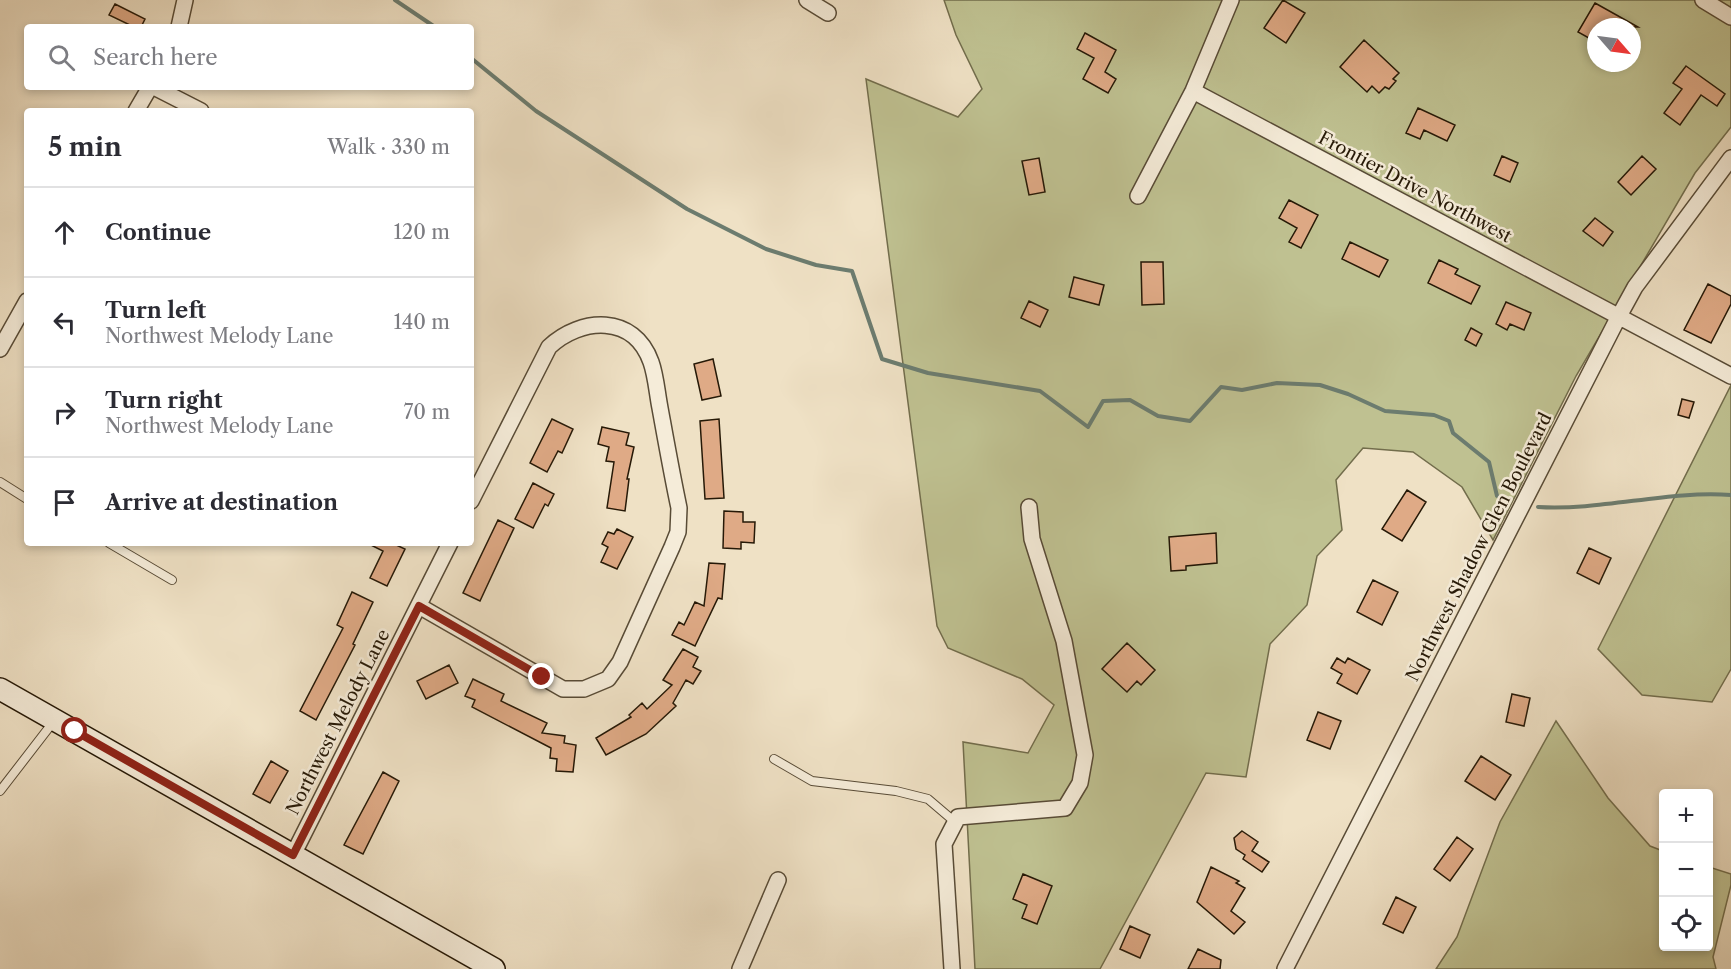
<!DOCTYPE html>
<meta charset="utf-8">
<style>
:root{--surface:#fff;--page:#f2f2f3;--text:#2b2b33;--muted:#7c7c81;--line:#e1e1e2}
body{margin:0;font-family:"Libre Caslon Text",serif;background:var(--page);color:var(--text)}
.controls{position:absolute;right:18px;bottom:18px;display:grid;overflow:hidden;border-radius:6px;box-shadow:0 3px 9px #0003}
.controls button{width:54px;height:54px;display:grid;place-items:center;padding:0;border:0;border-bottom:2px solid var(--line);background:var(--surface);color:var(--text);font:30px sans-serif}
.compass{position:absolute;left:1587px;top:18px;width:54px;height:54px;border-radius:50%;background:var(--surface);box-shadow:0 3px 9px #0003;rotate:118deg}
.stop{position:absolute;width:18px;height:18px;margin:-14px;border:4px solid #8f2418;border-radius:50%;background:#fff}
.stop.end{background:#8f2418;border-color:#fff;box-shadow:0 2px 6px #0008}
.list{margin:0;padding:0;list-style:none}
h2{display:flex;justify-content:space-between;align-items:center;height:78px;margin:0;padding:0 24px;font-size:26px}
h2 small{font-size:20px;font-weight:400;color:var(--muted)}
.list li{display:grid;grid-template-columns:39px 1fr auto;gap:18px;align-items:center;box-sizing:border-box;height:90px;padding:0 24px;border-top:2px solid var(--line)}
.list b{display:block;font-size:22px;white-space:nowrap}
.list p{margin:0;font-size:20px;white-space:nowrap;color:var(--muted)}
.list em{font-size:20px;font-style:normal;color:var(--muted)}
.icon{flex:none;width:33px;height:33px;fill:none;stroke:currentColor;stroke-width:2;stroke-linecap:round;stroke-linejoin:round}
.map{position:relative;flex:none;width:1731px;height:969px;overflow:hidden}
.search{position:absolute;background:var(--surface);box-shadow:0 3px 9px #0003;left:24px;top:24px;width:450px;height:66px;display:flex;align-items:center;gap:15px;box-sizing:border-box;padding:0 21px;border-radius:6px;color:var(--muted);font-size:22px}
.panel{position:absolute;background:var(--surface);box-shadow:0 3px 9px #0003;left:24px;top:108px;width:450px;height:438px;border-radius:6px}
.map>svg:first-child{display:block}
.green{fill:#bfc191;stroke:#726d4c;stroke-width:1.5;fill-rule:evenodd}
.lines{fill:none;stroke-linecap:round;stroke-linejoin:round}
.stream{stroke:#6c7c6f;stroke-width:4}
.building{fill:#dfaa86;stroke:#261907;stroke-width:1.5}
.lane-casing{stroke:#584b36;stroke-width:10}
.street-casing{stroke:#584b36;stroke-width:18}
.secondary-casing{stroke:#261907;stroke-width:24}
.lane{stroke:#f5ecd9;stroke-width:8}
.street{stroke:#f5ecd9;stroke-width:15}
.secondary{stroke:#f5ecd9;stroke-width:21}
.route{stroke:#8f2418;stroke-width:8}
.labels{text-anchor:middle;stroke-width:5;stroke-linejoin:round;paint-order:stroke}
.street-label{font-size:18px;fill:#261907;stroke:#f5ecd9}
</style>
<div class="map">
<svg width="1731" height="969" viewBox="0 0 1731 969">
<rect width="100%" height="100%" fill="#efe1c5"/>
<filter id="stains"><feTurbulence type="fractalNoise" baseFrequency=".00333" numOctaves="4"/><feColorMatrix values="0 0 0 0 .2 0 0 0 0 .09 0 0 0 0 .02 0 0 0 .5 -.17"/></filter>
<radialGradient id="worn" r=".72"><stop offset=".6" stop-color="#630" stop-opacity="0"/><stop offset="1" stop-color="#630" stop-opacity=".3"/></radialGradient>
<!-- green -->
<path class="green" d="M944,0h787v127l-36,46 -119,203 -83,164 -31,-53 -49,-35 -50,-4 -27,32 6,50 -25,26 -10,49 -37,39 -24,133 -40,-4 -106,196h-125l-12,-227 65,11 26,-48 -32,-26 -74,-31 -11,-22 -71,-547 92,38 24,-28 -26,-54zM1596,27h36v36h-36z
M1731,385v284l-19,33 -70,-7 -44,-46z
M1556,721l52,77 42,48 13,5 1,95h44l1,-79 22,7v11l-18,72 3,12h-280l21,-32 43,-115z"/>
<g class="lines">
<!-- stream -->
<path class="stream" d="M395,0l40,27
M471,58l65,53 151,98 79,40 50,16 36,6 30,88 46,14 112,18 48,36 15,-26 27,-1 28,16 32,5 31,-34 21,3 35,-7 43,2 28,9 37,17 49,4 15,6 4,12 36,29 8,34 8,3
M1538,507c63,4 131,-17 193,-12"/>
</g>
<!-- building -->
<path class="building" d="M1283,0l22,13 -19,30 -22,-15z
M1595,3l43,24h-42v15l-18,-10z
M115,4l30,15 -4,8h-7l-25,-12z
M1085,33l31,17 -11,22 11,7 -8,14 -25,-14 11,-21 -17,-9z
M1364,40l35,33 -6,6 3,2 -7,8 -4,-2 -6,6 -7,-7 -5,6 -27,-25z
M1686,66l39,28 -8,12 -16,-11 -21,30 -16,-12 18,-24 -9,-6z
M1418,108l37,17 -8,16 -23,-11 -4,9 -14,-6z
M1502,156l16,7 -8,19 -16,-7z
M1642,156l14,13 -25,26 -13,-13z
M1039,158l6,34 -16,3 -7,-34z
M1289,200l29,15 -17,33 -12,-6 8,-14 -18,-10z
M1595,218l18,14 -10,14 -20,-15z
M1350,242l38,18 -9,17 -37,-18z
M1439,260l19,9 -3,5 25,12 -9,18 -43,-21z
M1141,262h22l1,42 -22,1z
M1074,277l30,8 -5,20 -30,-8z
M1708,284l23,12v8l-20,39 -27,-13z
M1029,301l19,9 -8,17 -19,-9z
M1506,302l25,11 -7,17 -14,-6 -3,6 -11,-6z
M1471,328l11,6 -6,12 -11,-6z
M713,359l8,37 -19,4 -8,-36z
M1682,399l12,3 -5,16 -11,-3z
M552,419l21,10 -11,24 -4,-2 -11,21 -17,-9z
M719,419l5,79 -19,1 -5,-78z
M602,427l27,6 -3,12 8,2 -7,32h2l-4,32 -18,-3 7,-46 -8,-1 3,-14 -11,-3z
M533,483l21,11 -6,12 -3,-2 -12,24 -18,-9z
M1407,490l19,12 -24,39 -20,-12z
M724,511l19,1v10h12l-1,21 -13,-1v7l-18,-1z
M498,520l16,8 -34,73 -17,-8z
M617,529l16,8 -16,32 -16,-7 7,-15 -6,-3 6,-12 6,2z
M1216,533l1,30 -31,3v4l-15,1 -2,-34z
M367,543h25l13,6 -18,37 -17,-8 13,-27z
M1589,548l22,10 -12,26 -22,-11z
M709,563l16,1 -3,35 -4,-1 -23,48 -23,-11 7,-13 5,3 11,-23 9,4z
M1373,580l25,12 -16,33 -25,-13z
M352,592l21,10 -20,42 2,1 -39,75 -16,-9 43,-83 -6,-3z
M1127,643l28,27 -14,15 -4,-4 -10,11 -25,-23z
M683,649l15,8 -5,10 8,4 -8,13 -7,-4 -13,23 3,3 -30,28 -40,21 -10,-17 35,-21 -2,-2 13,-12 5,6 25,-24 -9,-5z
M1337,658l8,5 3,-5 22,12 -13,24 -20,-11 5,-9 -11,-6z
M449,665l9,18 -32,16 -9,-18z
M473,679l31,15 -3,7 46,22 -5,10 23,3 -1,7 12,2 -3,27 -17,-1 1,-12 -7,-1 1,-10 -79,-41 3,-7 -10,-4z
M1512,694l18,4 -6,28 -18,-4z
M1318,712l23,9 -11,28 -23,-9z
M1481,756l30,19 -16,25 -30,-19z
M271,761l17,10 -18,32 -17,-9z
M383,772l16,9 -36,73 -19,-9z
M1242,831l16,11 -6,9 17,11 -7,10 -19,-13 2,-4 -9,-6 -2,-11z
M1457,837l16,12 -23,32 -16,-12z
M1211,867l28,14 -3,2 9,5 -14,23 14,11 -11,12 -37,-32z
M1023,874l29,12 -15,38 -15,-6 5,-13 -14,-6z
M1396,897l20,10 -13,26 -20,-9z
M1130,926l20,9 -10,23 -20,-9z
M1198,949l23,11 -1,9h-32z"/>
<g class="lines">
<!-- lane casing -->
<g class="lane-casing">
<path id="lane" d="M0,482l27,17
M109,543l63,37
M774,759l38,22 84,10 32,8 27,23
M0,791l54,-70"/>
</g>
<!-- street casing -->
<g class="street-casing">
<path id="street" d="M807,0l21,13
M1703,0l28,17
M179,27l6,-27
M154,87l47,24
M1193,91l538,285
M136,111l14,-24
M1138,196l55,-105 38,-91
M0,349l27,-48
M419,606l144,83h21l24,-10 12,-17 52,-115 6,-15 1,-24c-7,-33 -13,-67 -19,-100 -3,-15 -4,-32 -9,-46 -17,-48 -70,-45 -102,-15l-78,154
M293,855l157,-312
M740,969l38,-89
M952,969l-8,-125 14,-27 107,-9 15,-25 5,-28 -21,-114 -32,-102 -3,-32
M1285,969l333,-651 17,-31 96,-129"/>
</g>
<!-- secondary casing -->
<g class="secondary-casing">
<path id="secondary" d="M0,689l494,280"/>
</g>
<!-- lane -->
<use href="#lane" class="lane"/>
<!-- street -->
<use href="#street" class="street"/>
<!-- secondary -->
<use href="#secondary" class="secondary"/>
</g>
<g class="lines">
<!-- route -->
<path class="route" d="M75,731l218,124 126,-249 123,71"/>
</g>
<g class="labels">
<!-- street labels -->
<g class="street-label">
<text transform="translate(1415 187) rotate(28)" y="6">Frontier Drive Northwest</text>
<text transform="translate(1479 547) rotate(-63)" y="6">Northwest Shadow Glen Boulevard</text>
<text transform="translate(338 722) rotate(-63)" y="6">Northwest Melody Lane</text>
</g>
</g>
<rect width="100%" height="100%" filter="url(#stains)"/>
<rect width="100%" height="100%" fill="url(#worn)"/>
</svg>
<div class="controls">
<button>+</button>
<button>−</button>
<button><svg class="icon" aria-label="locate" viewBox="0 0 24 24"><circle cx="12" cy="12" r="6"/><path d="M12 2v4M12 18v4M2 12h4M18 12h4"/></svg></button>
</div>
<svg class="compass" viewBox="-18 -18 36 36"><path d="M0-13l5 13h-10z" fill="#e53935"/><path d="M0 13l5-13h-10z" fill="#7c7c81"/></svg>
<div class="stop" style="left:75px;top:731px"></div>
<div class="stop end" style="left:542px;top:677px"></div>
<div class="search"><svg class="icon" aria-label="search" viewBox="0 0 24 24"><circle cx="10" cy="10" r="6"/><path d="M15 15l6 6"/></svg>Search here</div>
<section class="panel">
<h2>5 min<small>Walk · 330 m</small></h2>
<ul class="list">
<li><svg class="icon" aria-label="ahead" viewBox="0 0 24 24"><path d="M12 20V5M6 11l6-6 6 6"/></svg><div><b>Continue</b></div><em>120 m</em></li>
<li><svg class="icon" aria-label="left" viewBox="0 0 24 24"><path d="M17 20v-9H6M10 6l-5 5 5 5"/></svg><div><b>Turn left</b><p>Northwest Melody Lane</p></div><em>140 m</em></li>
<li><svg class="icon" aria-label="right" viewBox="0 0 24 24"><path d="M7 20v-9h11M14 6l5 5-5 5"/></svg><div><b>Turn right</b><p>Northwest Melody Lane</p></div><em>70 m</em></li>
<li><svg class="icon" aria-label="arrive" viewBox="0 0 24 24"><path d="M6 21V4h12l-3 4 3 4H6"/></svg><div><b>Arrive at destination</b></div></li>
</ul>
</section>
</div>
